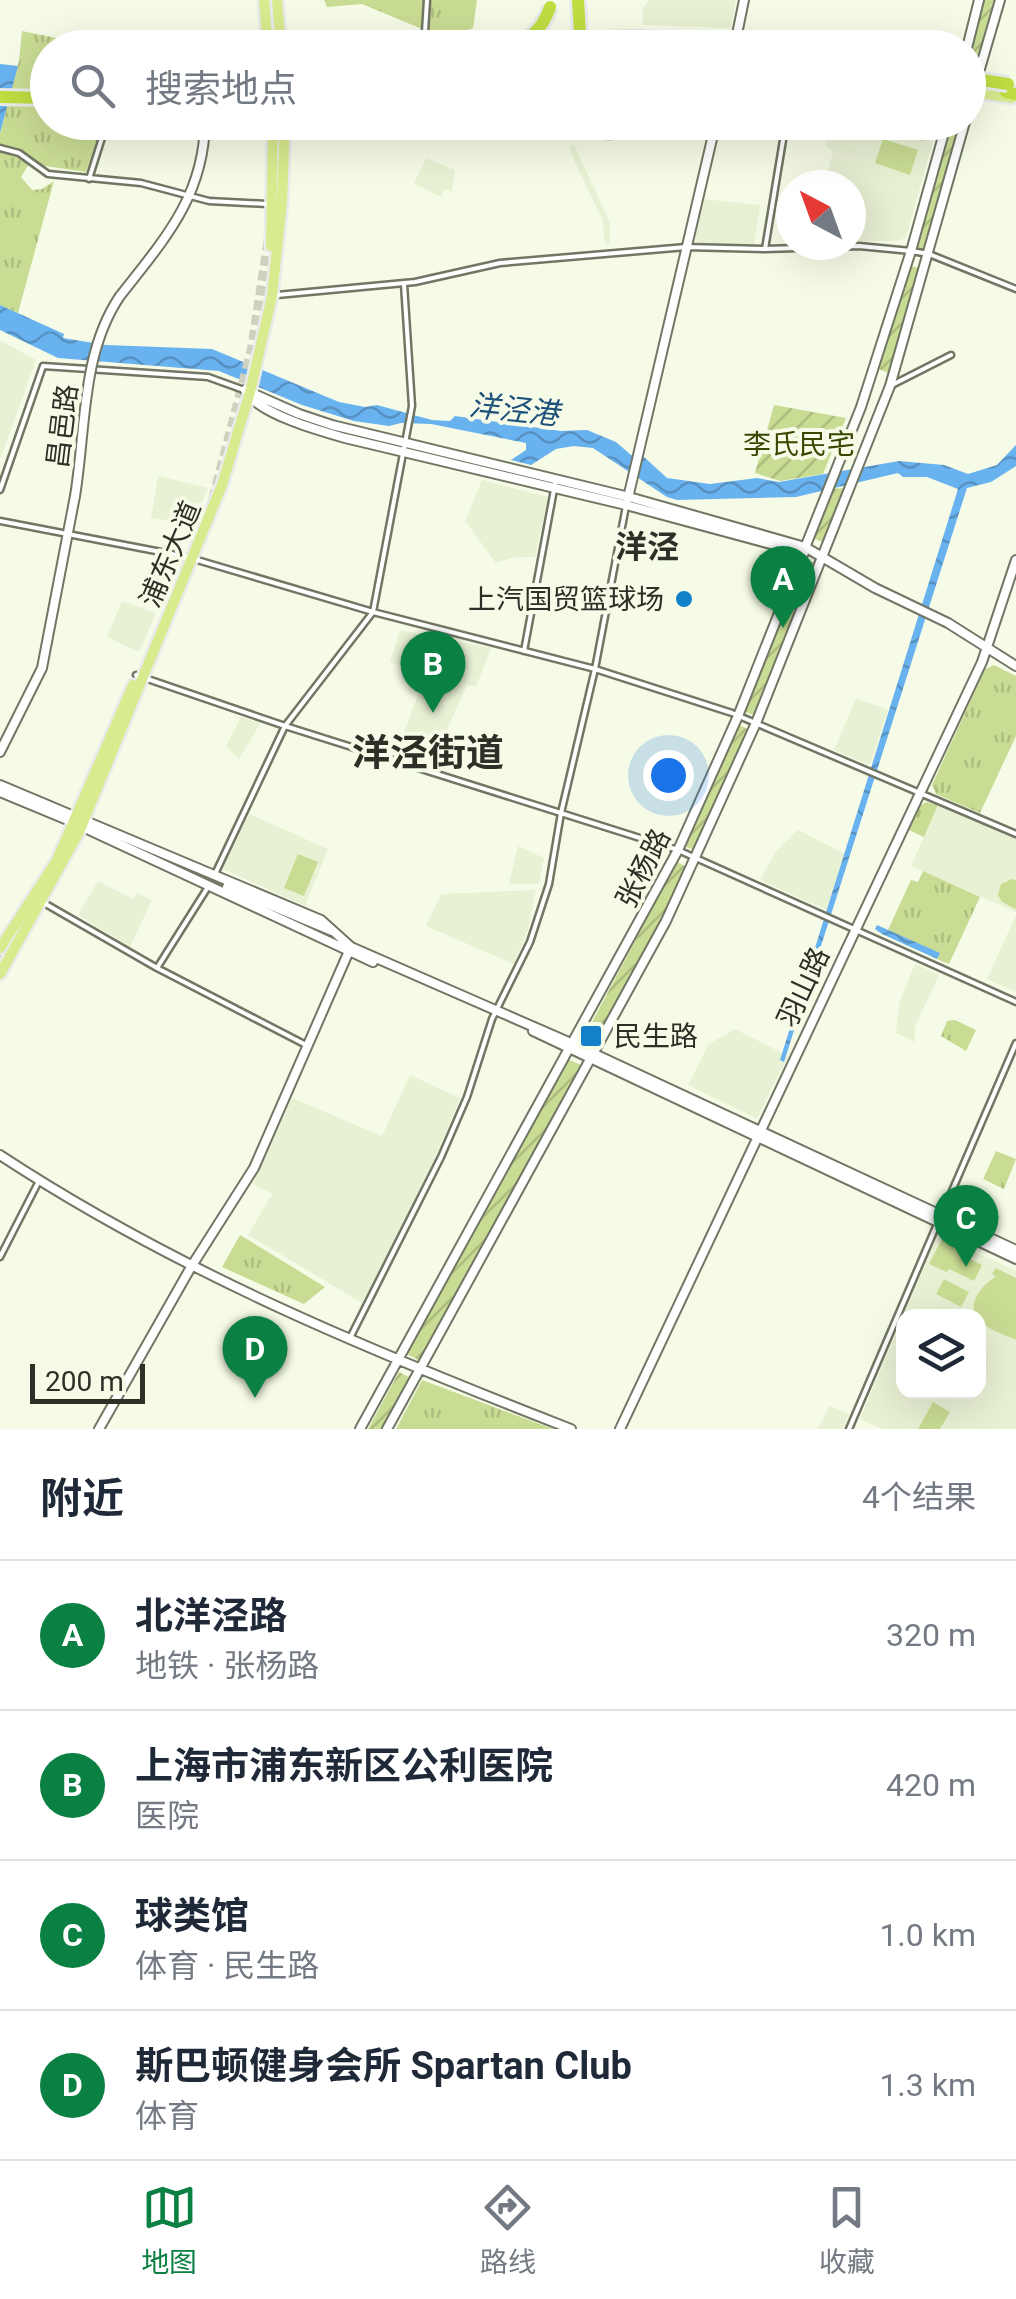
<!DOCTYPE html>
<html lang="zh">
<meta charset="utf-8">
<style>
:root{--surface:#fff;--page:#f2f2f3;--text:#1f2937;--muted:#747a83;--line:#e0e1e3;--accent:#0b8043}
body{margin:0;font-family:Roboto,"Noto Sans SC",sans-serif;background:var(--page);color:var(--text)}
.controls{position:absolute;right:30px;bottom:30px;display:grid;overflow:hidden;border-radius:20px;box-shadow:0 10px 40px #0002}
.controls button{width:90px;height:90px;display:grid;place-items:center;padding:0;border:0;border-bottom:2px solid var(--line);background:var(--surface);color:var(--text);font:50px sans-serif}
.compass{position:absolute;left:776px;top:170px;width:90px;height:90px;border-radius:50%;background:var(--surface);box-shadow:0 10px 40px #0002;rotate:319deg}
.scale{position:absolute;left:30px;bottom:25px;width:115px;box-sizing:border-box;padding-left:10px;border:5px solid #2e3028;border-top:0;font-size:28px;line-height:35px;white-space:nowrap;color:#2e3028;-webkit-text-stroke:8px #f5fbe6;paint-order:stroke}
.you{position:absolute;left:668px;top:775px;width:35px;height:35px;margin:-25px;border:8px solid #fff;border-radius:50%;background:#1a73e8;box-shadow:0 0 0 15px #1a73e833}
.badge{display:grid;place-items:center;width:65px;height:65px;border-radius:50%;background:var(--accent);color:#fff;font-size:32px;font-weight:700}
.pin{position:absolute;translate:-50% -82px;filter:drop-shadow(0 2px 5px #0008)}
.pin::after{content:'';position:absolute;top:52px;width:35px;height:30px;background:inherit;clip-path:polygon(0 0,100% 0,50% 100%)}
.list{margin:0;padding:0;list-style:none}
h2{display:flex;justify-content:space-between;align-items:center;height:130px;margin:0;padding:0 40px;font-size:42px}
h2 small{font-size:32px;font-weight:400;color:var(--muted)}
.list li{display:grid;grid-template-columns:65px 1fr auto;gap:30px;align-items:center;box-sizing:border-box;height:150px;padding:0 40px;border-top:2px solid var(--line)}
.list b{display:block;font-size:38px;white-space:nowrap}
.list p{margin:0;font-size:32px;white-space:nowrap;color:var(--muted)}
.list em{font-size:32px;font-style:normal;color:var(--muted)}
.icon{flex:none;width:55px;height:55px;fill:none;stroke:currentColor;stroke-width:2;stroke-linecap:round;stroke-linejoin:round}
.map{position:relative;flex:none;width:1016px;height:1429px;overflow:hidden}
.search{position:absolute;background:var(--surface);box-shadow:0 10px 40px #0002;left:30px;right:30px;top:30px;height:110px;display:flex;align-items:center;gap:25px;box-sizing:border-box;padding:0 35px;border-radius:55px;color:var(--muted);font-size:38px}
.sheet{height:730px;background:var(--surface)}
nav{display:flex;justify-content:space-around;align-items:center;box-sizing:border-box;height:140px;border-top:2px solid var(--line);background:var(--surface);font-size:28px;color:var(--muted)}
nav a{display:grid;justify-items:center;gap:5px}
nav .on{color:var(--accent)}
.map>svg:first-child{display:block}
.built{fill:#e9f1d4;fill-rule:evenodd}
.grass{fill:url(#grass-tufts)}
.garden{fill:url(#garden-furrows)}
.pitch{fill:#c9dc93}
.water{fill:url(#water-waves)}
.lines{fill:none;stroke-linecap:round;stroke-linejoin:round}
.secondary-tunnel{stroke:#cdd2c0;stroke-width:8;stroke-dasharray:8 4;stroke-linecap:butt}
.primary-tunnel{stroke:#cdd2c0;stroke-width:10;stroke-dasharray:10 5;stroke-linecap:butt}
.street-casing{stroke:#717764;stroke-width:9}
.secondary-casing{stroke:#717764;stroke-width:12}
.primary-casing{stroke:#eaeaea;stroke-width:15}
.highway-casing{stroke:#eaeaea;stroke-width:18}
.street{stroke:#fff;stroke-width:4}
.secondary{stroke:#fff;stroke-width:8}
.primary{stroke:#d8eb8e;stroke-width:10}
.highway{stroke:#bede42;stroke-width:12}
.secondary-bridge-casing{stroke:#717764;stroke-width:12;stroke-linecap:butt}
.highway-bridge-casing{stroke:#eaeaea;stroke-width:18;stroke-linecap:butt}
.secondary-bridge{stroke:#fff;stroke-width:8}
.highway-bridge{stroke:#bede42;stroke-width:12}
.poi-dot{fill:#1380ca;stroke:#f5fbe6;stroke-width:4}
.labels{text-anchor:middle;stroke-width:8;stroke-linejoin:round;paint-order:stroke}
.street-label{font-size:28px;fill:#2e3028;stroke:#f5fbe6}
.park-label{font-size:28px;fill:#394600;stroke:#f5fbe6}
.poi-label{font-size:28px;fill:#2e3028;stroke:#f5fbe6;text-anchor:end}
.water-label{font-size:30px;font-style:italic;fill:#1d517b;stroke:#f5fbe6}
.quarter-label{font-size:32px;font-weight:bold;fill:#2e3028;stroke:#f5fbe6}
.district-label{font-size:38px;font-weight:bold;fill:#2e3028;stroke:#f5fbe6}
</style>
<div class="map">
<svg width="1016" height="1429" viewBox="0 0 1016 1429">
<defs>
<pattern id="grass-tufts" width="24" height="20" patternUnits="userSpaceOnUse" patternTransform="scale(2.5)"><rect width="24" height="20" fill="#c9dc93"/><path d="M3 7l-1-3M5 7V3M7 7l1-3M15 17l-1-3M17 17v-4M19 17l1-3" fill="none" stroke="#adbd7f"/></pattern>
<pattern id="garden-furrows" width="10" height="10" patternUnits="userSpaceOnUse" patternTransform="scale(2.5)"><rect width="10" height="10" fill="#c9dc93"/><path d="M-1 1l2-2M0 10L10 0M9 11l2-2" fill="none" stroke="#adbd7f"/></pattern>
<pattern id="water-waves" width="16" height="10" patternUnits="userSpaceOnUse" patternTransform="scale(2.5)"><rect width="16" height="10" fill="#69b2f0"/><path d="M0 5q4-4 8 0t8 0" fill="none" stroke="#5791c2"/></pattern>
</defs>
<rect width="100%" height="100%" fill="#f5fbe6"/>
<!-- built -->
<path class="built" d="M649,0h87l-5,28 -88,-3v-17z
M831,123h107l-32,115 -11,3h-44v-56h-27l9,-33 -7,-6z
M574,145l36,77v22l-5,-1 -3,-24 -26,-54 -7,-19z
M426,158l29,12 -3,21 -8,-1 -3,7 -27,-14z
M702,199l58,6 -6,40 -54,-2 -5,-4z
M0,340l36,20 -36,100z
M158,476l50,12 -16,37 -41,-7z
M482,480l66,17 -13,60h-19l-20,6 -31,-42z
M122,601l34,12 -17,39 -32,-15z
M400,630l91,18 -15,39 -9,-2 -26,58 -14,-4 -11,22 -20,-8 27,-71 -1,-9 -32,-11z
M856,698l32,12 -18,55 -36,-15z
M241,717l19,7 -21,35 -13,-13z
M938,805l78,34v73l-105,-46z
M249,814l79,35 -23,57 -82,-37z
M798,830l47,24 -18,56 -67,-30 16,-29z
M518,846l26,12 -5,26h-30z
M98,881l35,18 3,-6 16,7 -22,47 -52,-32z
M536,890l-8,39 -14,35 -88,-38 15,-32z
M1016,915v77l-29,-13z
M915,964l24,11 -24,52v15l-19,-9 3,-30z
M735,1029l53,27 -31,63 -69,-34 21,-41z
M410,1075l50,23 -26,62 -72,143 -114,-68 24,-41 -19,-10 39,-86 90,38z
M941,1236l75,35v158h-135l-21,-10 76,-180zM904,1316h74v76h-74z
M829,1406l20,8 -6,15h-25z"/>
<!-- grass -->
<path class="grass" d="M324,0h153l-4,28 -27,11 -84,-35 -35,3z
M22,31l54,11 41,-1 1,6 -70,1v74l57,1 -19,49 -47,-7 -7,-6 -11,18 11,13 10,-1 12,-8 -36,132 -18,-8v-172l19,-72z
M566,123h45l1,18 -39,-4z
M994,665l22,11v60l-36,77 -44,-19 -4,-9 53,-116z
M926,802l12,3 -14,32 -15,-7 11,-24z
M923,871l57,26 -31,67 -12,-5 2,-6 -51,-23 23,-50 7,2z
M955,1020l21,10 -10,21 -25,-15 6,-15z
M996,1151l20,8 -12,30 -21,-10z
M240,1235l85,52 -21,17 -82,-37z
M422,1380l131,49h-157z
M933,1402l17,10 -10,17h-22z"/>
<!-- garden -->
<path class="garden" d="M982,0h14l-18,66 -9,-1v-14z
M951,123h11l-36,127 -10,-2z
M911,266l11,3 -32,105 -13,-6z
M774,405l72,13 -23,56 -43,7 -25,-8z
M845,488l-23,54 -9,-4 19,-49z
M804,559l11,4 -59,153 -13,-5z
M739,725l13,6 -55,120 -13,-5z
M677,862l12,6 -95,179 -12,-6z
M569,1060l15,6 -164,295 -13,-7z
M399,1372l14,7 -27,50h-18z"/>
<!-- pitch -->
<path class="pitch" d="M870,123v-1l63,1 -4,12 -7,6 -45,-11z
M883,139l35,11 -8,25 -35,-12z
M298,854l20,8 -14,34 -20,-8z
M1012,879l4,1v29l-14,-7 -4,-7 3,-11z
M942,1239l17,9 -1,5 24,12 -8,16 -25,-12 -2,3 -18,-8z
M996,1268l20,10v62c-11,-5 -27,-10 -36,-19 -16,-13 1,-37 16,-44l-4,-3z
M944,1279l25,13 -8,15 -25,-13z"/>
<!-- water -->
<path class="water" d="M0,64l18,2 -18,67z
M0,305l64,29 -1,4 43,7 106,4 127,53 26,5 12,-2 55,15 18,1 5,-5 106,15 26,-1 29,12 15,13 13,2 23,21 43,6 47,-6 22,4 120,-21 45,4 24,9 29,-9 19,-20v21l-25,16 -24,6 -183,574 -4,-2 178,-571 -31,-12h-24l-5,-4 -102,24 -119,3 -10,-3 -74,-49 -19,-2 -18,3 -25,16 -20,-5 15,-10v-7l-95,-19 -30,-1 -12,3 -35,-5 -52,-16 -83,-34 -161,-13 -58,-28z
M877,925l63,28 -3,6 -55,-25 -7,-5z"/>
<g class="lines">
<!-- secondary-tunnel -->
<path class="secondary-tunnel" d="M131,844l96,43"/>
<!-- primary-tunnel -->
<path class="primary-tunnel" d="M270,0l4,48
M213,500l39,-151 17,-111
M0,963l14,-24"/>
<!-- street casing -->
<g class="street-casing">
<path id="street" d="M424,48l3,-48
M0,148l19,5 29,21 93,9 68,18 58,3
M89,179l18,-57
M765,249l21,-127
M277,295l138,-13 85,-19 186,-16 79,2 94,-3 52,5 18,3 87,35
M890,386l61,-31
M0,490l43,-124 165,11 36,13
M0,521l187,36 186,55 222,57 137,44 284,121
M524,651l32,-172
M136,675l149,51 393,124 338,152
M215,874l70,-148 88,-114 39,-206 -8,-122
M44,903l113,65 151,78
M157,968l51,-81
M942,1214l74,-171
M0,1257l39,-76
M351,1336l90,-179 26,-60 25,-78 38,-77 19,-58 12,-71 34,-144 31,-163
M849,1429l89,-207"/>
</g>
<!-- secondary casing -->
<g class="secondary-casing">
<path id="secondary" d="M735,44l9,-44
M967,48l12,-48
M968,110l32,-110
M120,296c43,-55 84,-99 85,-174
M245,390l54,24 33,11 297,72 176,50 70,41 73,35 68,43
M248,395c19,21 69,35 97,43l281,67 178,48
M628,498l88,-376
M0,752l42,-84 33,-172
M0,785l321,135 30,27 222,97 443,206
M0,792l70,29 303,141
M227,887l105,44
M533,1031l483,228
M0,1155c178,117 373,197 571,274
M99,1429l92,-162 63,-99 95,-217
M360,1429l318,-579 60,-134 123,-309 50,-156 36,-129
M387,1429l279,-508 90,-198 134,-337 75,-264
M620,1429l362,-767 34,-102"/>
</g>
<!-- primary casing -->
<g class="primary-casing">
<path id="primary" d="M264,0l4,48
M277,0l4,48
M755,44l21,4
M968,91l44,7
M271,246l2,-124
M0,948l57,-88 76,-175
M0,974l79,-142 143,-347 28,-93 22,-96 10,-94 3,-80"/>
</g>
<!-- highway casing -->
<g class="highway-casing">
<path id="highway" d="M599,48h102
M1006,92l10,2
M0,97l48,1"/>
</g>
<!-- street -->
<use href="#street" class="street"/>
<!-- secondary -->
<use href="#secondary" class="secondary"/>
<!-- primary -->
<use href="#primary" class="primary"/>
<!-- highway -->
<use href="#highway" class="highway"/>
<!-- secondary-bridge casing -->
<g class="secondary-bridge-casing">
<path id="secondary-bridge" d="M75,496c11,-66 6,-143 45,-200"/>
</g>
<!-- highway-bridge casing -->
<g class="highway-bridge-casing">
<path id="highway-bridge" d="M577,45l3,-12 -2,-33
M507,48c23,-9 35,-17 43,-41
M520,48c81,-15 161,-12 242,0
M968,78l40,6"/>
</g>
<!-- secondary-bridge -->
<use href="#secondary-bridge" class="secondary-bridge"/>
<!-- highway-bridge -->
<use href="#highway-bridge" class="highway-bridge"/>
</g>
<!-- markers -->
<g class="poi-dot">
<circle cx="684" cy="599" r="10"/>
<rect x="579" y="1024" width="24" height="24" rx="5"/>
</g>
<g class="labels">
<!-- street labels -->
<g class="street-label">
<text transform="translate(62 426) rotate(-83)" y="10">昌邑路</text>
<text transform="translate(170 554) rotate(-67)" y="10">浦东大道</text>
<text transform="translate(643 868) rotate(-63)" y="10">张杨路</text>
<text transform="translate(803 987) rotate(-65)" y="10">羽山路</text>
</g>
<!-- park labels -->
<g class="park-label">
<text x="799" y="454">李氏民宅</text>
</g>
<!-- poi labels -->
<g class="poi-label">
<text x="664" y="609">上汽国贸篮球场</text>
<text x="614" y="1046" text-anchor="start">民生路</text>
</g>
<!-- water labels -->
<g class="water-label">
<text transform="translate(514 410) rotate(6)" y="10">洋泾港</text>
</g>
<!-- quarter labels -->
<g class="quarter-label">
<text x="647" y="558">洋泾</text>
</g>
<!-- district labels -->
<g class="district-label">
<text x="428" y="766">洋泾街道</text>
</g>
</g>
</svg>
<div class="controls">
<button><svg class="icon" aria-label="layers" viewBox="0 0 24 24"><path d="M12 4l9 5-9 5-9-5zM3 14l9 5 9-5"/></svg></button>
</div>
<svg class="compass" viewBox="-18 -18 36 36"><path d="M0-13l5 13h-10z" fill="#e53935"/><path d="M0 13l5-13h-10z" fill="#747a83"/></svg>
<div class="scale">200 m</div>
<div class="you"></div>
<div class="pin badge" style="left:783px;top:628px">A</div>
<div class="pin badge" style="left:433px;top:713px">B</div>
<div class="pin badge" style="left:966px;top:1267px">C</div>
<div class="pin badge" style="left:255px;top:1398px">D</div>
<div class="search"><svg class="icon" aria-label="search" viewBox="0 0 24 24"><circle cx="10" cy="10" r="6"/><path d="M15 15l6 6"/></svg>搜索地点</div>
</div>
<section class="sheet">
<h2>附近<small>4个结果</small></h2>
<ul class="list">
<li><span class="badge">A</span><div><b>北洋泾路</b><p>地铁 · 张杨路</p></div><em>320 m</em></li>
<li><span class="badge">B</span><div><b>上海市浦东新区公利医院</b><p>医院</p></div><em>420 m</em></li>
<li><span class="badge">C</span><div><b>球类馆</b><p>体育 · 民生路</p></div><em>1.0 km</em></li>
<li><span class="badge">D</span><div><b>斯巴顿健身会所 Spartan Club</b><p>体育</p></div><em>1.3 km</em></li>
</ul>
</section>
<nav>
<a class="on"><svg class="icon" aria-label="map" viewBox="0 0 24 24"><path d="M3 6l6-2 6 2 6-2v14l-6 2-6-2-6 2zM9 4v14M15 6v14"/></svg>地图</a>
<a><svg class="icon" aria-label="directions" viewBox="0 0 24 24"><path d="M12 3l9 9-9 9-9-9zM9 14v-3h6M13 9l2 2-2 2"/></svg>路线</a>
<a><svg class="icon" aria-label="saved" viewBox="0 0 24 24"><path d="M7 4h10v16l-5-4-5 4z"/></svg>收藏</a>
</nav>
